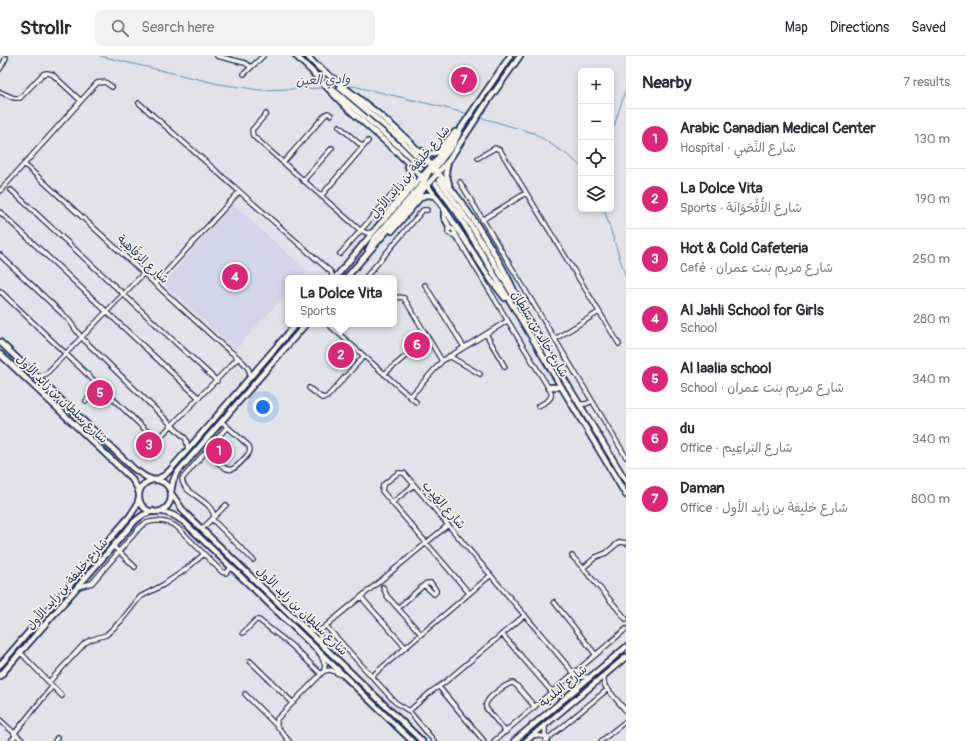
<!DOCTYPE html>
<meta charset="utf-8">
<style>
:root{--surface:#fff;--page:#f2f2f3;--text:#2b2b33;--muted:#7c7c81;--line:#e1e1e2;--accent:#db2777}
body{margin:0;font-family:Pangolin,"Playpen Sans Arabic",sans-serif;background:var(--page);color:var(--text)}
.controls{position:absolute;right:12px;top:12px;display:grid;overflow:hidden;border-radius:6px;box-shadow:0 2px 6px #0003}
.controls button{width:36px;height:36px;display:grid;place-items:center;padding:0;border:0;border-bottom:1px solid var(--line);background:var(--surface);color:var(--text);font:20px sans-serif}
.you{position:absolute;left:263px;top:351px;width:14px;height:14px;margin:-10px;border:3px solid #fff;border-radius:50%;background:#1a73e8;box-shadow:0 0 0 6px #1a73e833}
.badge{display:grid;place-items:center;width:26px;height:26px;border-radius:50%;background:var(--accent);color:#fff;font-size:13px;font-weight:700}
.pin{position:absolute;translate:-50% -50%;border:2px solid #fff;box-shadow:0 1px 4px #0006}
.popup{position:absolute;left:285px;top:219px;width:112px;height:52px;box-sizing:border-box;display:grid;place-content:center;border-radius:6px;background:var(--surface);filter:drop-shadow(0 1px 3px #0005);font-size:13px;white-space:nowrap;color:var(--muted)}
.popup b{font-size:15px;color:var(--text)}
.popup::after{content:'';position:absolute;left:50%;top:100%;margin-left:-8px;border:8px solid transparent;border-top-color:var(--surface)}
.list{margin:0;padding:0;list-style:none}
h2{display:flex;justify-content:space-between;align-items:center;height:52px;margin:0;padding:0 16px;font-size:17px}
h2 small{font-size:13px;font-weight:400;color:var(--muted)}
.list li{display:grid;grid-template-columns:26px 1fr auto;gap:12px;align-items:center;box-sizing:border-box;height:60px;padding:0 16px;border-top:1px solid var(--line)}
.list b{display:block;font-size:15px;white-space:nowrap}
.list p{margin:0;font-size:13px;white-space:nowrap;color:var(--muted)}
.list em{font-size:13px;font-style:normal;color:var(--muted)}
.icon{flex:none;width:22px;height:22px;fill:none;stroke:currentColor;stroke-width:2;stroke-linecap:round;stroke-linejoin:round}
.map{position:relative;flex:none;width:626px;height:685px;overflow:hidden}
header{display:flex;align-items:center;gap:24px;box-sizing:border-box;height:56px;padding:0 20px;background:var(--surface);border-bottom:1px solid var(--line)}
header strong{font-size:19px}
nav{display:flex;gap:22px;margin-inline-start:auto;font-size:14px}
.search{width:280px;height:36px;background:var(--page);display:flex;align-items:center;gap:10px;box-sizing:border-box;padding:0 14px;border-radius:6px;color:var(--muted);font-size:15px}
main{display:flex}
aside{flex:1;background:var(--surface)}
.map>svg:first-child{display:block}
.built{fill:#d3d6ea}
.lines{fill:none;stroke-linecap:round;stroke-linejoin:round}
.stream{stroke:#5e90b4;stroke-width:1}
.major-tunnel{stroke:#babecd;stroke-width:4.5;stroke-dasharray:4.5 2;stroke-linecap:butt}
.minor-casing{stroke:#1b2f5e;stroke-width:6}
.major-casing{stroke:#1b2f5e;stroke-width:8}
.minor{stroke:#f7f3e8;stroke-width:3.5}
.major{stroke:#f7f3e8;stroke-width:4.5}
.labels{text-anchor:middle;stroke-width:3.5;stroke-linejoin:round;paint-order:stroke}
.street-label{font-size:12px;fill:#1b2f5e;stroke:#f7f3e8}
.water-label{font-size:13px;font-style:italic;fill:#375882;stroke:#f7f3e8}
</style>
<header>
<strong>Strollr</strong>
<div class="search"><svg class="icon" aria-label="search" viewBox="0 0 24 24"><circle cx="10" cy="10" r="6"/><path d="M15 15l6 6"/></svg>Search here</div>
<nav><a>Map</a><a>Directions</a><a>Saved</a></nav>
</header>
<main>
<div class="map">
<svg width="626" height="685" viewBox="0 0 626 685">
<rect width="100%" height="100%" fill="#e2e2e9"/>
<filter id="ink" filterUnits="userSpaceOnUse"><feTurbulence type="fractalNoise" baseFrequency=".025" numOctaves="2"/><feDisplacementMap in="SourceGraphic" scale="8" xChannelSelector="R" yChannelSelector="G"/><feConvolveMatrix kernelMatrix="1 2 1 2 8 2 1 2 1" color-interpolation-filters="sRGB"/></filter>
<g filter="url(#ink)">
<!-- built -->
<path class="built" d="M232,147l75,68 -6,7h-13v14l-51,56h-4l-69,-64z"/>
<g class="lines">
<!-- stream -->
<path class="stream" d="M100,0l119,28 41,6 64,-2
M347,30h6l81,19 34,9
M479,61l55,16 38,25 9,9
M611,80l15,-48
M604,153l22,69"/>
<!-- major-tunnel -->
<path class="major-tunnel" d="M425,108l14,16"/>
<!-- minor casing -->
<g class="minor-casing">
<path id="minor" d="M217,0l28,7 6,4
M0,13l6,-11
M244,18l19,-18
M0,36l14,6h6l23,-24 4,-1 5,1 28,26
M139,47l192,169 2,6
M266,58l-14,16 1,6 107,94 7,3 5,-1
M339,70l24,21
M478,102l17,-10 5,2 119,194
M283,107l43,-49 2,-1 3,2
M24,108l197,180c9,8 31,21 29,33
M303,125l29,-33
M460,126l166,275
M11,134l206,191
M0,135l97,-108 8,-1 7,5
M321,140l47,-55
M0,156l199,186
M482,164l44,-27
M460,186l-7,-13h-5v4l7,3 5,6 91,150c2,8 -7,11 -13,14
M340,198l58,-66
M0,199l68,64 13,18 105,102 2,10
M365,222l58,-68h4
M155,228l84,-92
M425,229l39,62
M0,235l154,147 7,-2 77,-78
M394,244l5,-3 5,1 38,63
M328,268l88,78
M486,278l19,33
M555,283l44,-27
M449,300l31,18
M384,318l23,-19
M36,321l10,-3 98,-101
M309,332l13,10 5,-1 37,-41
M410,341l32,-36 65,-40
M86,345l15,-14
M579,348h7l6,-3
M206,395c22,20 22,28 43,2l1,-3 -1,-4 -27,-24
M392,447l22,-18
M214,461c-2,-18 -31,-22 -32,-38l45,-52
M212,463l41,41
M202,473l24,-24
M113,490l22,21
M572,500l11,12 43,51
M583,512l13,-11 10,-4 11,-9 4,-2 5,1
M78,531l14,-4 48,-56c11,-9 28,-7 38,1l44,44 4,1 5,-5
M383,531l4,9 34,38
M469,537l-87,-102 1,-6 15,-12h6l173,204h13
M361,541l44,50
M554,546l42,53
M398,552l26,-23 3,-2h4l5,7v2l-2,2 -10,-9
M326,570l69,76 14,9 25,30
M306,573l10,2 6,-2 126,-104
M243,577l13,-13h3l33,26 29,28
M502,578l50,58
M320,586v-8l2,-5
M20,596l42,44
M250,605l43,42
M324,615l7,-1 10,5
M372,620l119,-101
M604,620v6l1,4 21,25
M49,626l36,-39 5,-3 16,-5 15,-14 19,-24 23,-12 22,-15 19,-16
M439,631l45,54
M575,634l2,-13
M245,638l31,31
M409,655l23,-20 12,-8 81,-68
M0,664l23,21
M545,669v10l3,5
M506,676l-20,-24c0,-3 -1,-4 1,-6 3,-6 20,-19 26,-19l4,3 18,21
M14,678l38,-47
M534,679l12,2
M11,685l5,-6
M55,685l2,-3
M289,685l-12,-15v-7l47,-48 1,-6 -5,-12
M494,685l132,-112
M545,685l63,-52
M601,685l25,-20"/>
</g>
<!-- major casing -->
<g class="major-casing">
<path id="major" d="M296,0l19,18
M307,0l13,13
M319,11c25,21 53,40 78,63 39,35 71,78 97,123 9,15 17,30 24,46
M313,17l32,33 52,46 21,21 26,35 47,72 14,18
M331,32l70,60 20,20
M340,32l58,49 27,27
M422,95l6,4 9,-3 18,-20
M448,106l-2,10 3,12
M433,115l20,-26 6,-12
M439,124l21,29 12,18 154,254
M436,128l22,30 168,281
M444,152v9l6,11
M387,157l26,-32 -2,-8 -3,-6
M392,175l29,-34 6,-2 8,1
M368,194l5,-10 51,-58 6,-12
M335,222l44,-53 55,-62 27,-35 49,-72
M346,222l103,-118 37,-56 34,-48
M0,286l134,127 12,8 8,3
M0,298l131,124 6,9 2,7
M548,331h12
M155,424l10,-5 6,-6 125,-145
M139 440a16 16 0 1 1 32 0a16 16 0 1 1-32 0Z
M171,436l2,-11 3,-7 130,-150
M171,437l14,20 237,228
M160,455l13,4 11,7 228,219
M0,609l130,-149 7,-11 2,-8
M0,620l135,-155 8,-6 10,-4
M514,685l112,-94
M526,685l100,-84"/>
</g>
<!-- minor -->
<use href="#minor" class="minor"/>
<!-- major -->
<use href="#major" class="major"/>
</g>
</g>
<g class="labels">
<!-- street labels -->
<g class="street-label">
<text transform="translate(410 116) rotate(-50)" y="4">شارع خليفة بن زايد الأول</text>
<text transform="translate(143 203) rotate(43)" y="4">شارع الرَفَاهِية</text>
<text transform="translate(540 278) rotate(59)" y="4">شارع خالِد بن سلطان</text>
<text transform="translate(62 343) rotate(44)" y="4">شارع سلطان بن زايد الأول</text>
<text transform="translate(444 449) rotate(49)" y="4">شارع الهَدِب</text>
<text transform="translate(67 528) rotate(-49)" y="4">شارع خليفة بن زايد الأول</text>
<text transform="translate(302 555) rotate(44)" y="4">شارع سلطان بن زايد الأول</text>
<text transform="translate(563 630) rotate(-40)" y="4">شارع البلدية</text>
</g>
<!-- water labels -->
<g class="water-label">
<text transform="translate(323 23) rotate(-2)" y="5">وادي العين</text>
</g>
</g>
</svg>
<div class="controls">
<button>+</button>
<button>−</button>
<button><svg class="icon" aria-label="locate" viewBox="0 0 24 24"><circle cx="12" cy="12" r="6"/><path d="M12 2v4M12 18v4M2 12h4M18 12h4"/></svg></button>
<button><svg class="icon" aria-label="layers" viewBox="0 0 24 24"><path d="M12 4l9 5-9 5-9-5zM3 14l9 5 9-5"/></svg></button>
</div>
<div class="you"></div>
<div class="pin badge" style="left:219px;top:395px">1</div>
<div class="pin badge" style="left:341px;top:299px">2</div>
<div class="popup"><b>La Dolce Vita</b>Sports</div>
<div class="pin badge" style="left:149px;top:389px">3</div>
<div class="pin badge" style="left:235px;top:221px">4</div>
<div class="pin badge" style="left:100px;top:337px">5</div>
<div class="pin badge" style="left:417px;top:289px">6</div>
<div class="pin badge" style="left:464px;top:24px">7</div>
</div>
<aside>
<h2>Nearby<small>7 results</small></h2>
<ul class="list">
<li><span class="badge">1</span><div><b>Arabic Canadian Medical Center</b><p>Hospital · شارع النِّصَي</p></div><em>130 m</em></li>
<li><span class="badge">2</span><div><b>La Dolce Vita</b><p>Sports · شارع الأُقْحُوَانَة</p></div><em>190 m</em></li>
<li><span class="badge">3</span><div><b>Hot &amp; Cold Cafeteria</b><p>Café · شارع مريم بنت عمران</p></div><em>250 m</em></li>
<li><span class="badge">4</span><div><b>Al Jahli School for Girls</b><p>School</p></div><em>280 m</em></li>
<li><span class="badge">5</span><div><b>Al laalia school</b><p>School · شارع مريم بنت عمران</p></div><em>340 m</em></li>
<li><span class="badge">6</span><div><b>du</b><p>Office · شارع البَراعِيم</p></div><em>340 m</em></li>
<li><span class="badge">7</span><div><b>Daman</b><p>Office · شارع خليفة بن زايد الأول</p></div><em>800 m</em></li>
</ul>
</aside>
</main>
